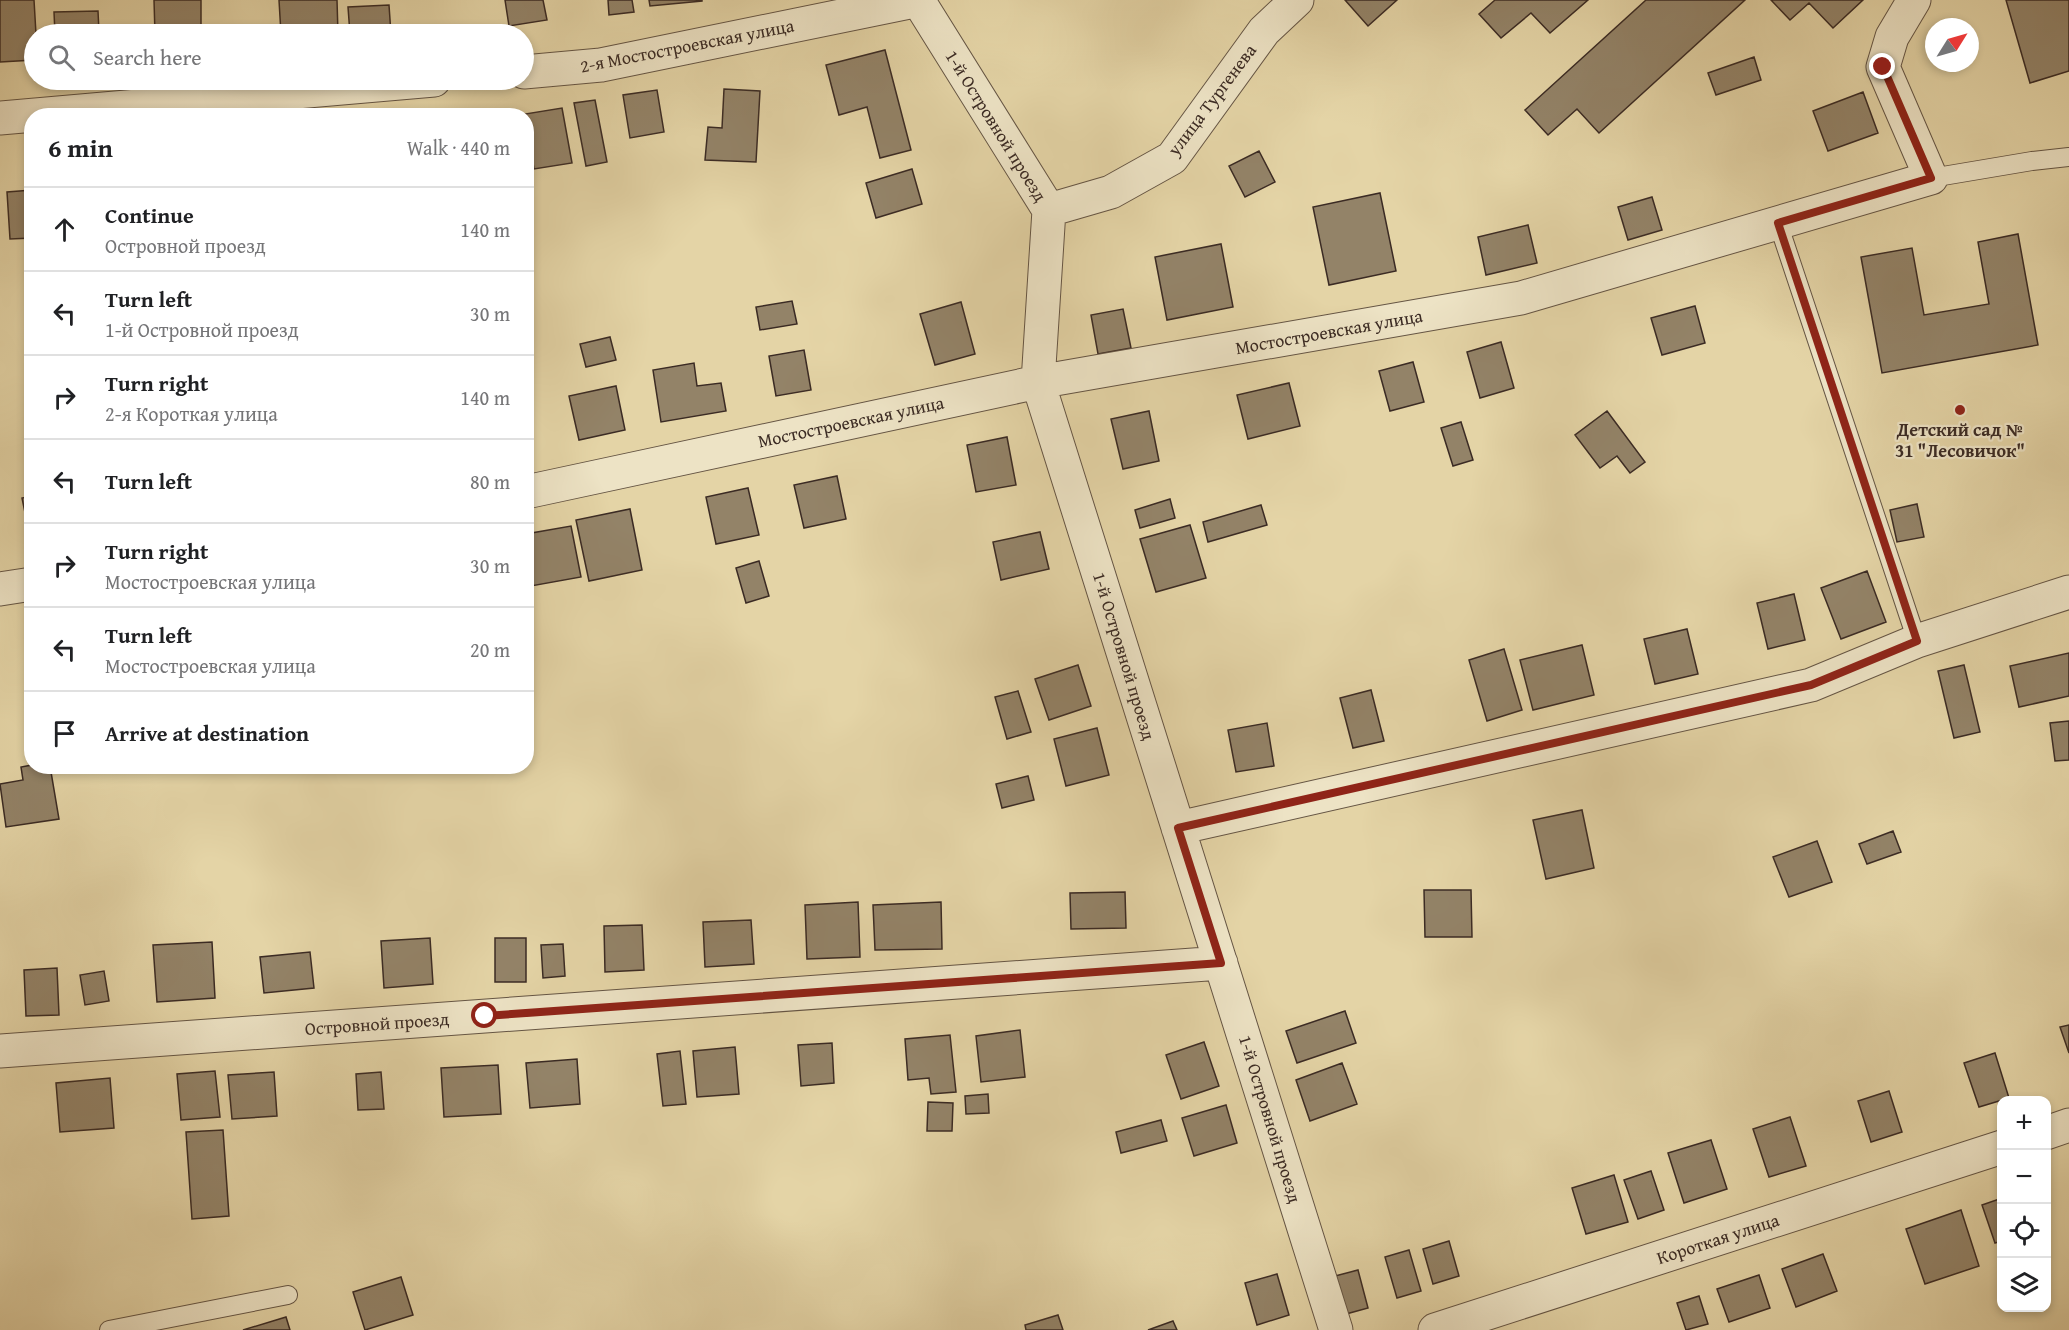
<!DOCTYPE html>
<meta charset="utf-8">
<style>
:root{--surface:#fff;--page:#f2f2f2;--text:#202124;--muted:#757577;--line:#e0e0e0}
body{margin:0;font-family:"Gentium Book Plus",serif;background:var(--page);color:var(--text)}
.controls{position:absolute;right:18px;bottom:18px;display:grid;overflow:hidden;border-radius:12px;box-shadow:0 3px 9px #0003}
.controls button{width:54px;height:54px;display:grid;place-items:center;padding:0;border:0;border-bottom:2px solid var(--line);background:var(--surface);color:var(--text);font:30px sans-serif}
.compass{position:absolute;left:1925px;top:18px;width:54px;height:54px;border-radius:50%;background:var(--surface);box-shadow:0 3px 9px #0003;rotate:53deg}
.stop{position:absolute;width:18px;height:18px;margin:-14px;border:4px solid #8f2418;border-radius:50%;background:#fff}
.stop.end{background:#8f2418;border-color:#fff;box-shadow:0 2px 6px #0008}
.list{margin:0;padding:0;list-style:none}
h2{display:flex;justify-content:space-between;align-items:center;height:78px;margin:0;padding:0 24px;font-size:26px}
h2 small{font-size:20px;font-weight:400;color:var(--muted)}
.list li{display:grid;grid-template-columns:39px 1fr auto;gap:18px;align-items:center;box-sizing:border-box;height:84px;padding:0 24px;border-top:2px solid var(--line)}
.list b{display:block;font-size:22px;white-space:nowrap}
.list p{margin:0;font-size:20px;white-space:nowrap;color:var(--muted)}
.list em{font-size:20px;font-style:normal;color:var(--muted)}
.icon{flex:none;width:33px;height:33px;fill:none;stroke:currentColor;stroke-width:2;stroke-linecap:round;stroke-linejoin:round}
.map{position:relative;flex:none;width:2069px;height:1330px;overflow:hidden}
.search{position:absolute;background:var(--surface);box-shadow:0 3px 9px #0003;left:24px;top:24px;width:510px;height:66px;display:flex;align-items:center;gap:15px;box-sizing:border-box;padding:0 21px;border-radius:33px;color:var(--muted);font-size:22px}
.panel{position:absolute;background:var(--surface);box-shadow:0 3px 9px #0003;left:24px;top:108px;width:510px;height:666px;border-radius:24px}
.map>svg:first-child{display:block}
.building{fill:#938368;stroke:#3b2b24;stroke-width:1.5}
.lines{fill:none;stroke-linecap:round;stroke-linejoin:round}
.service-casing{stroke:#655544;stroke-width:20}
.minor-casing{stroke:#655544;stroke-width:35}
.service{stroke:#ede3c5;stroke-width:18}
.minor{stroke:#ede3c5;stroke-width:33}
.route{stroke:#8f2418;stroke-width:8}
.poi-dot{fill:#8f2418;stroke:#ede3c5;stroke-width:2}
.labels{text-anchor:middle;stroke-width:4.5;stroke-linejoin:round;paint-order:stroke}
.street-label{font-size:18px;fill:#3b2b24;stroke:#ede3c5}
.poi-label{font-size:18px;font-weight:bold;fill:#3b2b24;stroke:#ede3c5}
</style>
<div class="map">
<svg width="2069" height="1330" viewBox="0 0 2069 1330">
<rect width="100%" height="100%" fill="#e4d4a6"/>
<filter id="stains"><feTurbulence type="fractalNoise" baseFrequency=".00333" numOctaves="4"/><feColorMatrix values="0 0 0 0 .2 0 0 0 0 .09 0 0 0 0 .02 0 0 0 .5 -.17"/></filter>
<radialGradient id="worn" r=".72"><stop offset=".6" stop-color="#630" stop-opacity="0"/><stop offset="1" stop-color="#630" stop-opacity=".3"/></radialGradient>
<!-- building -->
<path class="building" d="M0,0h34l2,34h-2v26l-34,2z
M154,0h47v25h-15l1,9h-32z
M279,0h58l1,34h-57z
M505,0h38l4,20 -38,6z
M608,0h24l2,12 -25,3z
M649,0h53v1l-52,5z
M1345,0h52l-29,26z
M1495,0h93l-38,33 -19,-20 -30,25 -22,-24z
M1646,0h99l-146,133 -22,-24 -29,26 -23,-25z
M1771,0h92l-30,28 -24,-25 -19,17z
M2006,0h63v71l-39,12z
M389,5l2,29h-41l-2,-27z
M98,11l1,21h-8v2h-36l-1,-22z
M885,50l26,100 -31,8 -13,-51 -28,8 -13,-50z
M1754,57l7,23 -45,15 -8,-22z
M724,89l36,2 -4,71 -51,-2 3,-33 14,1z
M657,90l7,42 -34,6 -7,-43z
M1863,92l15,41 -50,18 -15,-40z
M595,100l12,62 -21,4 -12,-63z
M562,108l10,55 -38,6 -9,-55z
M1259,151l16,31 -30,15 -16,-31z
M912,169l10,35 -46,14 -10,-35z
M32,190v48l-22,1 -3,-47z
M1380,193l16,78 -67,14 -16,-78z
M1652,197l10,33 -34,10 -10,-33z
M1528,225l9,38 -51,12 -8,-38z
M2018,234l20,111 -156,28 -21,-116 51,-9 12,67 65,-11 -11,-62z
M1221,244l12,63 -66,13 -12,-63z
M792,301l5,23 -37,6 -4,-23z
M961,302l14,52 -40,11 -15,-51z
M1695,306l10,37 -43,12 -11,-37z
M1123,309l8,39 -33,6 -7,-39z
M610,337l6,23 -30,7 -6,-23z
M1501,342l13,46 -34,10 -13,-46z
M804,350l7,40 -35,6 -7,-40z
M1413,362l11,40 -34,9 -11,-40z
M694,363l3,23 24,-3 5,28 -65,11 -8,-52z
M1289,383l11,43 -52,13 -11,-44z
M616,386l9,44 -46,10 -10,-44z
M1149,411l10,50 -36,8 -12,-50z
M1607,411l38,51 -15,11 -13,-17 -17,12 -25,-33z
M1461,422l12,38 -20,6 -12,-38z
M1007,437l9,48 -40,7 -9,-47z
M837,476l9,43 -42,9 -10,-43z
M748,488l11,47 -43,9 -10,-47z
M32,496v46h-1l-9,-44z
M1170,499l5,19 -35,10 -5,-18z
M1917,504l7,33 -27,5 -7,-32z
M1261,505l6,20 -59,17 -5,-20z
M630,509l12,61 -53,11 -13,-61z
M1190,525l16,53 -50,14 -16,-53z
M571,526l10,51 -50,9 -5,-26v-26z
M1040,532l9,37 -48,11 -8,-38z
M759,561l10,35 -23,7 -10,-35z
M1867,571l19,51 -45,17 -20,-51z
M1794,594l11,46 -37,9 -11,-46z
M1687,629l11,45 -43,10 -11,-45z
M1582,645l12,50 -61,15 -13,-50z
M1504,649l18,61 -35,11 -18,-61z
M2069,653v43l-50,11 -9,-41z
M1078,665l13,41 -42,14 -14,-41z
M1964,665l16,67 -26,6 -16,-67z
M1371,690l13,51 -31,7 -13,-50z
M1018,691l13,41 -24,7 -12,-42z
M2069,721v39l-14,1 -5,-38z
M1267,723l7,43 -38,6 -8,-42z
M1097,728l12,47 -43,11 -12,-47z
M32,765v1h18l9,53 -53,8 -6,-43 23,-4 -2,-13z
M1028,776l6,24 -32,8 -6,-24z
M1582,810l12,58 -48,11 -13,-59z
M1893,831l8,21 -34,12 -8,-20z
M1817,841l15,41 -43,15 -16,-40z
M1424,890h47l1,47h-47z
M1125,892l1,36 -55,1 -1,-36z
M858,902l2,55 -53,2 -2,-54z
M941,902l1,47 -67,1 -2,-45z
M751,920l3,44 -49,3 -2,-45z
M642,925l2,45 -39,2 -1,-46z
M430,938l3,46 -49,4 -3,-47z
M495,938h31v44h-31z
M212,942l3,56 -58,4 -4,-57z
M563,944l2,32 -22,2 -2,-33z
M310,952l4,36 -50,5 -4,-36z
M57,968l2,47 -33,1 -2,-46z
M104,971l5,30 -24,4 -5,-30z
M1345,1011l11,32 -59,20 -11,-32z
M2069,1025v28l-9,-26z
M1020,1030l5,47 -44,5 -5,-46z
M950,1035l6,57 -25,2 -2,-16 -21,2 -3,-41z
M1204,1042l15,44 -38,13 -15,-44z
M832,1043l2,40 -33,3 -3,-41z
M735,1047l4,47 -42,3 -4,-46z
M680,1051l6,53 -23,2 -6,-52z
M1995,1053l14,45 -30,9 -15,-44z
M577,1059l3,45 -50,4 -4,-45z
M1342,1063l15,41 -47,17 -14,-41z
M498,1065l3,49 -57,3 -3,-49z
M215,1071l5,46 -39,3 -4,-46z
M274,1072l3,44 -45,3 -4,-44z
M381,1072l3,37 -26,1 -2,-36z
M110,1078l4,50 -54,4 -4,-49z
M1889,1091l13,41 -31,10 -13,-41z
M988,1094l1,19 -23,1 -1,-18z
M928,1102l25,1 -1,28h-25z
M1226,1105l11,38 -43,13 -12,-38z
M1790,1117l16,49 -37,11 -16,-48z
M1161,1120l6,21 -46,12 -5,-21z
M223,1130l6,86 -37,3 -6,-87z
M1711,1140l16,49 -43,14 -16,-50z
M1651,1171l13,39 -26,9 -14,-39z
M1614,1175l14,47 -42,12 -14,-46z
M2002,1198v43l-7,2 -13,-38z
M1961,1210l18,56 -54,18 -19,-55z
M1449,1241l10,35 -26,8 -10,-35z
M1409,1250l12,41 -24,7 -12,-41z
M1823,1254l14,37 -41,16 -14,-38z
M1358,1270l10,38 -22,6 -11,-38z
M1277,1274l12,41 -32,10 -12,-42z
M1759,1275l11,33 -41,14 -12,-33z
M401,1277l12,38 -48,15 -12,-38z
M1699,1296l9,28 -22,6 -9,-27z
M1058,1315l5,15h-37l-1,-5z
M286,1317l4,13h-47z
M1173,1321l4,9h-29z"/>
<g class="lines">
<!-- service casing -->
<g class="service-casing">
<path id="service" d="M1931,178l101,-17 37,-4
M1778,223l139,418
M109,1330l179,-35"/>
</g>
<!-- minor casing -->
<g class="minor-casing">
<path id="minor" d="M918,0l131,210 -11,172 298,948
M524,72l77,-7 318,-65
M0,118l434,-38
M1049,210l62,-18 61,-34 92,-127 33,-31
M526,492l512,-110 483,-84 410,-120 -48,-111 9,-30 22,-37
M0,589l32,-5
M1178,828l633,-143 106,-44 152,-49
M0,1051l1221,-88
M2046,1133l23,-8
M1435,1330l567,-183"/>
</g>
<!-- service -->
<use href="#service" class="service"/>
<!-- minor -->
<use href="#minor" class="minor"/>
</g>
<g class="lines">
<!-- route -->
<path class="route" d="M485,1016l736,-53 -43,-135 633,-143 106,-44 -139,-418 153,-45 -48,-111"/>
</g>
<!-- markers -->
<circle class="poi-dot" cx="1960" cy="410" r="6"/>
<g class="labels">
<!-- street labels -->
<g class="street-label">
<text transform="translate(687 46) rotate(-11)" y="6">2-я Мостостроевская улица</text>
<text transform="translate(1212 100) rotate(-53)" y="6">улица Тургенева</text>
<text transform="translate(996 126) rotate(58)" y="6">1-й Островной проезд</text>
<text transform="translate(1329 332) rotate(-10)" y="6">Мостостроевская улица</text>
<text transform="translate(851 422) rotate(-12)" y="6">Мостостроевская улица</text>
<text transform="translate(1124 656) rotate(73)" y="6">1-й Островной проезд</text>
<text transform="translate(377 1024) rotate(-4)" y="6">Островной проезд</text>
<text transform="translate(1270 1119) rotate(73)" y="6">1-й Островной проезд</text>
<text transform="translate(1718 1239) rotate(-18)" y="6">Короткая улица</text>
</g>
<!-- poi labels -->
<g class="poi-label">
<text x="1960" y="436">Детский сад №<tspan x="1960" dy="21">31 "Лесовичок"</tspan></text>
</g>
</g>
<rect width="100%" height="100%" filter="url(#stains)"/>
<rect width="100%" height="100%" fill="url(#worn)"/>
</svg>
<div class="controls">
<button>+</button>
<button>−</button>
<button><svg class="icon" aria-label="locate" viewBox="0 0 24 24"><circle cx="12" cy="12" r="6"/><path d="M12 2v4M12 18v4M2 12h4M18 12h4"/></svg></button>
<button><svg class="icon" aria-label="layers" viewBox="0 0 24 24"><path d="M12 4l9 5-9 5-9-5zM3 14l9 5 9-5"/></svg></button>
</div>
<svg class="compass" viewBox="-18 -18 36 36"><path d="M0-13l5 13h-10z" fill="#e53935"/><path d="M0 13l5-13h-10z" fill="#757577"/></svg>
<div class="stop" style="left:485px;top:1016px"></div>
<div class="stop end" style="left:1883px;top:67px"></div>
<div class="search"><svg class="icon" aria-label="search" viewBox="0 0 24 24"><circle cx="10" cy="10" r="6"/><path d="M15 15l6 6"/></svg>Search here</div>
<section class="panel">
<h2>6 min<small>Walk · 440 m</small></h2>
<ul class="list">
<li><svg class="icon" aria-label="ahead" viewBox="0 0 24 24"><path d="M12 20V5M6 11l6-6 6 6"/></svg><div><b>Continue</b><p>Островной проезд</p></div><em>140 m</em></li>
<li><svg class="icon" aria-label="left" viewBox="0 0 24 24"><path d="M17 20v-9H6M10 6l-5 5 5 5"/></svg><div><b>Turn left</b><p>1-й Островной проезд</p></div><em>30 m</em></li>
<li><svg class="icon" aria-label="right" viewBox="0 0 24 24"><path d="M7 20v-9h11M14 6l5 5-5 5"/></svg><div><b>Turn right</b><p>2-я Короткая улица</p></div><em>140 m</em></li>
<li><svg class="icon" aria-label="left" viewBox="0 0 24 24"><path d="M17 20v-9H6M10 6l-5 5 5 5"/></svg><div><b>Turn left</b></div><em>80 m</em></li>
<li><svg class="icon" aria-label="right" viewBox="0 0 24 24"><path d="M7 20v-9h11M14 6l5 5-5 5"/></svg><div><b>Turn right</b><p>Мостостроевская улица</p></div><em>30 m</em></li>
<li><svg class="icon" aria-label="left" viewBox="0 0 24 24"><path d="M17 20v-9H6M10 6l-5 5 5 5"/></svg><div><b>Turn left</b><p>Мостостроевская улица</p></div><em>20 m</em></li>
<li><svg class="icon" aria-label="arrive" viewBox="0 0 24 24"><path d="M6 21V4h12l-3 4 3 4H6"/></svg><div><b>Arrive at destination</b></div></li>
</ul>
</section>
</div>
